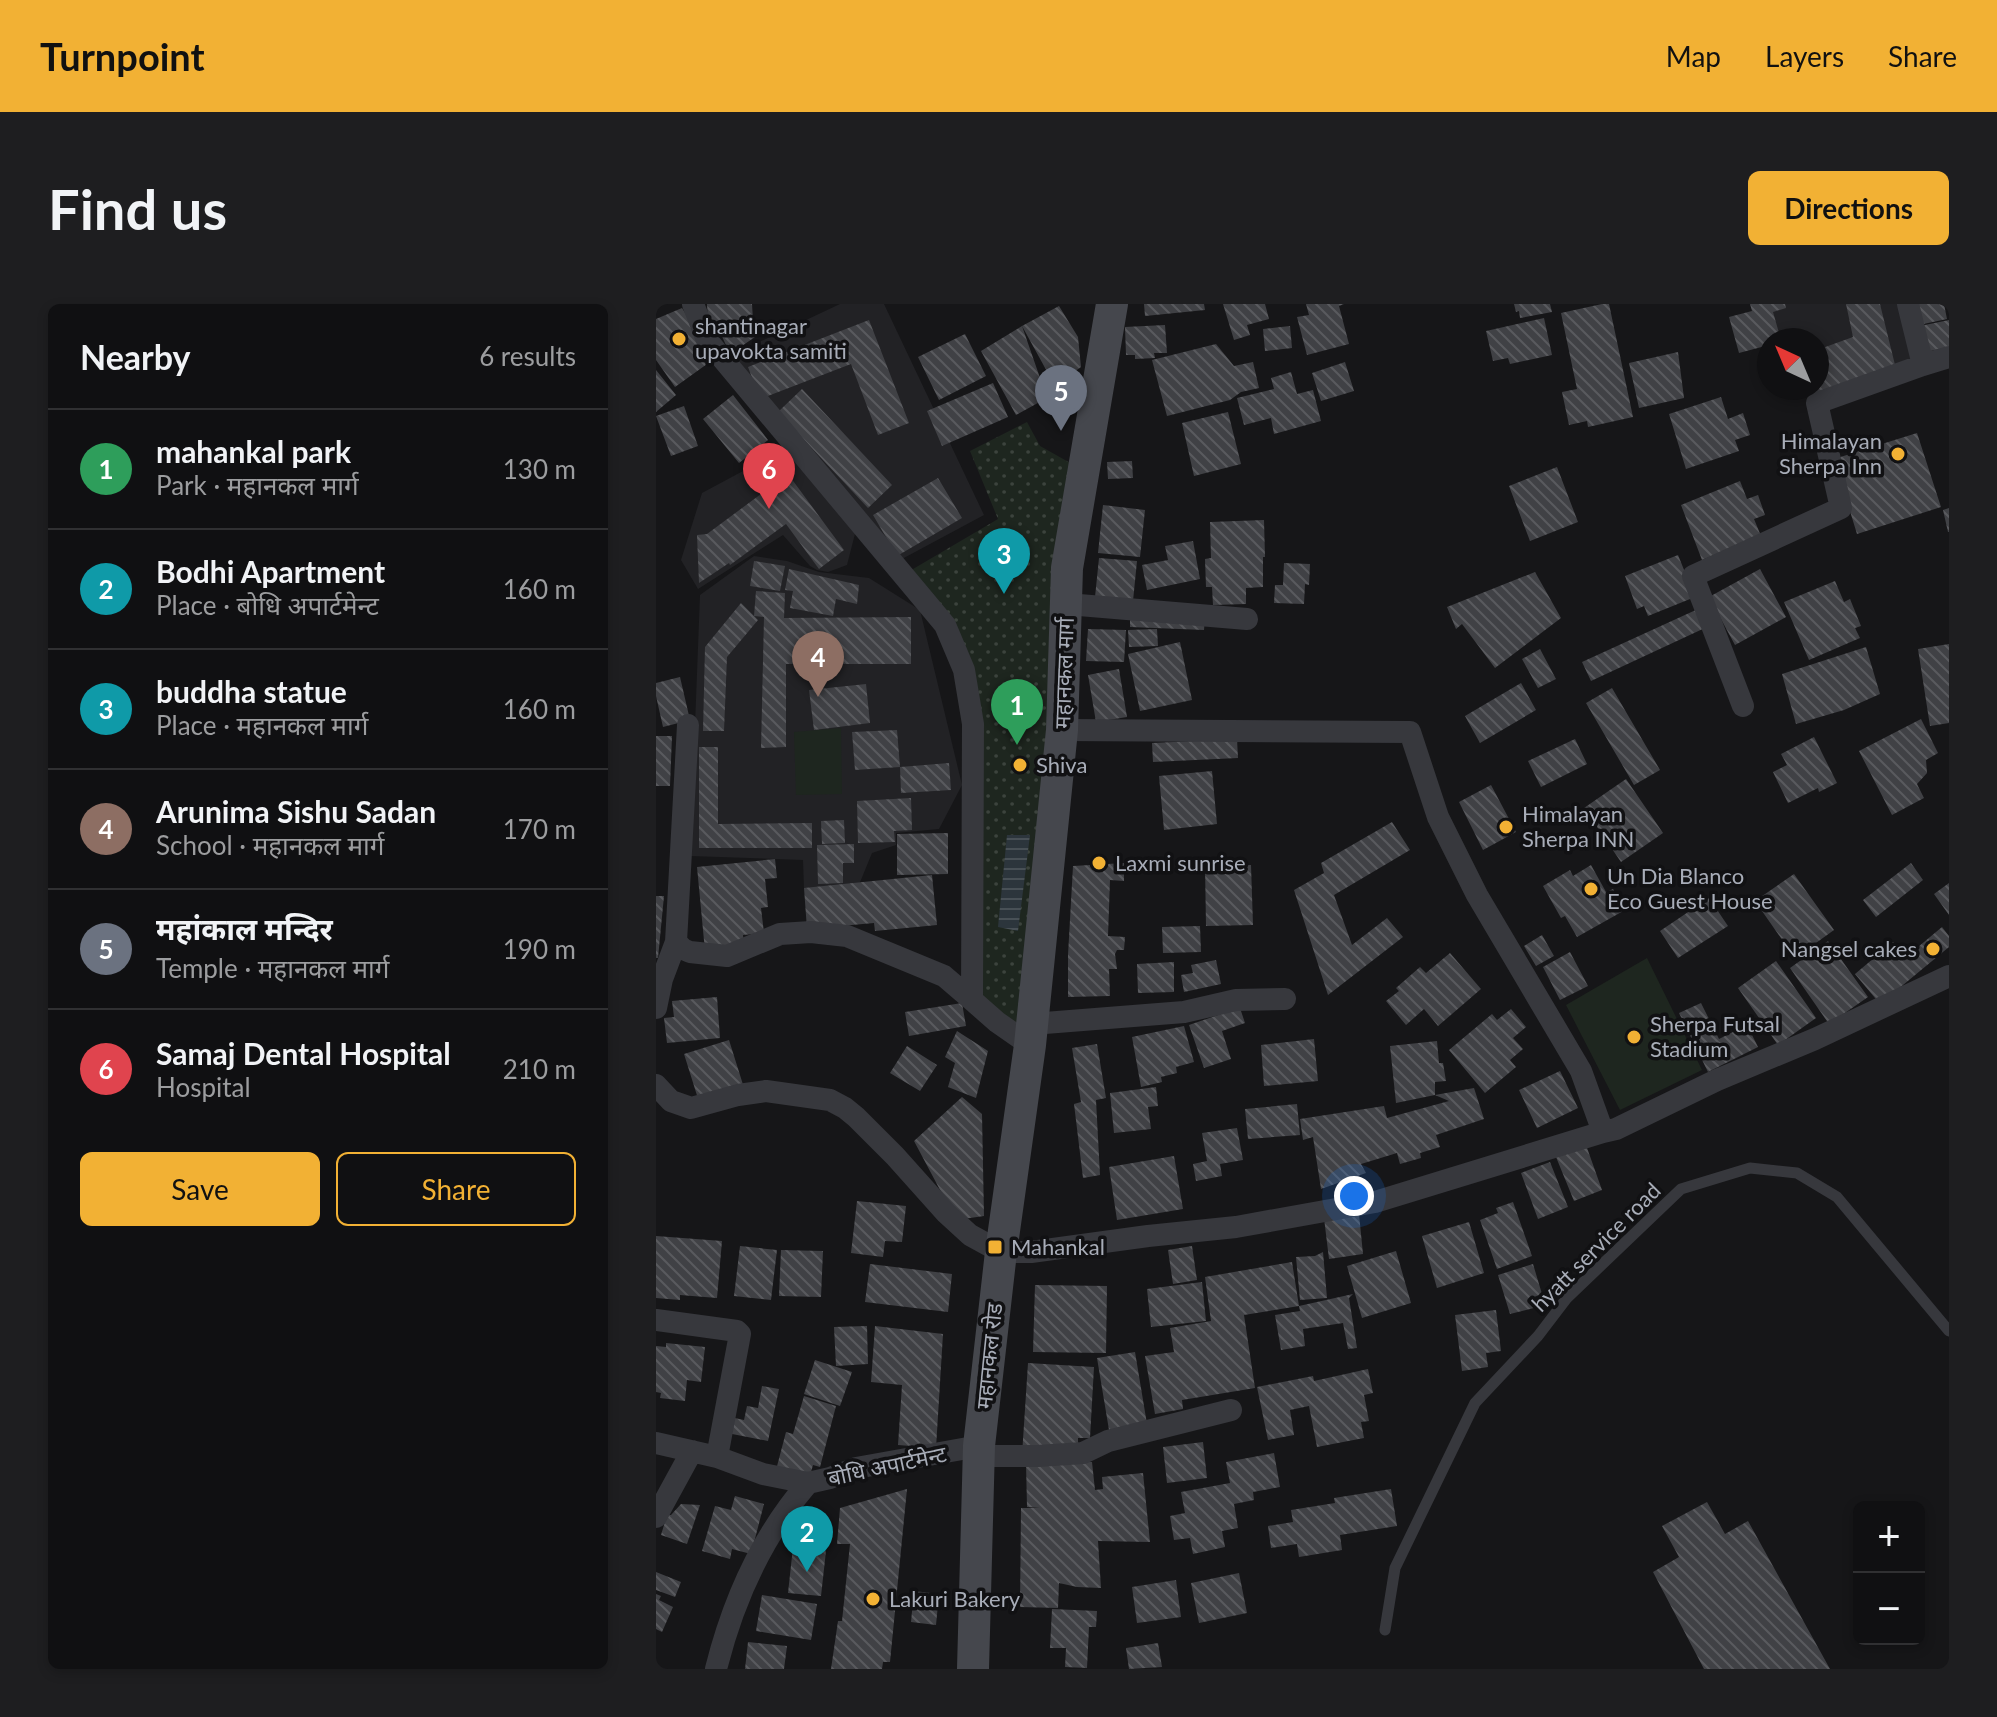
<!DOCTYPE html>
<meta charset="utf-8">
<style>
:root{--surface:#101012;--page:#1e1e20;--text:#f1f3f6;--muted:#9c9d9f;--line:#303032;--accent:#f2b134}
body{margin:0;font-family:Lato,"Noto Sans Devanagari",sans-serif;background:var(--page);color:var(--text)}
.controls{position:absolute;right:24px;bottom:24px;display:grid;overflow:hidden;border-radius:12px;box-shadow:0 4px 12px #0003}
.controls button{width:72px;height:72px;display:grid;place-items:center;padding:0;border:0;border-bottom:2px solid var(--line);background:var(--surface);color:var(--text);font:40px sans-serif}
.compass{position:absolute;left:1101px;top:24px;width:72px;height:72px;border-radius:50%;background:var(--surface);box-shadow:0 4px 12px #0003;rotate:316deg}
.you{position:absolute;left:698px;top:892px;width:28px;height:28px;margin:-20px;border:6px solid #fff;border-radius:50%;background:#1a73e8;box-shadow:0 0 0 12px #1a73e833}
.badge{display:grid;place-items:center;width:52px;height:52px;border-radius:50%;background:var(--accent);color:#fff;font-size:26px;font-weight:700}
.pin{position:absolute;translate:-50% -66px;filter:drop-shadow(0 2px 4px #0008)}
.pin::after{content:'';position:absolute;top:42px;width:28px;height:24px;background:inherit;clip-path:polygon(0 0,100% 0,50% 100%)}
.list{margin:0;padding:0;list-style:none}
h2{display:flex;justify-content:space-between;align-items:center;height:104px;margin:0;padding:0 32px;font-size:34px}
h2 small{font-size:26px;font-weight:400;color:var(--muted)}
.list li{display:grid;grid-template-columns:52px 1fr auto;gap:24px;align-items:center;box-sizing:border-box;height:120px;padding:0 32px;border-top:2px solid var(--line)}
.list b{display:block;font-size:30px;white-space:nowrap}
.list p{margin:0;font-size:26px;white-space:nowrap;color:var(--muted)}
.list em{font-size:26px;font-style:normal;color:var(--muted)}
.actions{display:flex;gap:16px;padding:24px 32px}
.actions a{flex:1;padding:18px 0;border:2px solid var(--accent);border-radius:12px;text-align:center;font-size:28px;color:var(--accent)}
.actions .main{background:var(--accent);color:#111}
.map{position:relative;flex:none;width:1293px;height:1365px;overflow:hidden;border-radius:12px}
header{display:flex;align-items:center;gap:48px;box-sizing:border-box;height:112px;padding:0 40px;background:var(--accent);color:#111}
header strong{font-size:38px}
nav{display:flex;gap:44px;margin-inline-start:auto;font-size:28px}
.intro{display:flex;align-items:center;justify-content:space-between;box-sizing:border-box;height:192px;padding:0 48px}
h1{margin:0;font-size:56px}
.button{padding:20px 36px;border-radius:12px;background:var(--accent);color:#111;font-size:28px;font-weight:700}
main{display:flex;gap:48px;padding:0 48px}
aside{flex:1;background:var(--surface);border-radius:12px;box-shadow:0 4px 12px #0003}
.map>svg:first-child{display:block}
.built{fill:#222225}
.grass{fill:#1e261f}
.park{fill:url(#park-dots)}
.water{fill:url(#water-rules)}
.building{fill:url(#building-back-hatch)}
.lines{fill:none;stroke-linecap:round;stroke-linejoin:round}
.lane{stroke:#37383d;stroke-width:11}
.street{stroke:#37383d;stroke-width:22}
.secondary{stroke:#45474d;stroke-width:32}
.poi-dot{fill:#f2b134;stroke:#111113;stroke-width:3}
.labels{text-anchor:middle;stroke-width:7;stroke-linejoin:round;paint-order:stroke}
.poi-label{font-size:22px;fill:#a8adb8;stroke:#111113;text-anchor:start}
.street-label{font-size:22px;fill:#a8adb8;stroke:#111113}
</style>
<header>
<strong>Turnpoint</strong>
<nav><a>Map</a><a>Layers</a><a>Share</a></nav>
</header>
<div class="intro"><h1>Find us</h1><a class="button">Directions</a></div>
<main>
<aside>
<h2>Nearby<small>6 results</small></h2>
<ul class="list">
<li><span class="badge" style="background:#2e9e5b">1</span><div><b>mahankal park</b><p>Park · महानकल मार्ग</p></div><em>130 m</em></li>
<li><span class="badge" style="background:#0f9aa8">2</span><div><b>Bodhi Apartment</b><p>Place · बोधि अपार्टमेन्ट</p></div><em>160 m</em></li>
<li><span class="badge" style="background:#0f9aa8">3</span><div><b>buddha statue</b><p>Place · महानकल मार्ग</p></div><em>160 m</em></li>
<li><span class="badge" style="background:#8d6e63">4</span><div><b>Arunima Sishu Sadan</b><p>School · महानकल मार्ग</p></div><em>170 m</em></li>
<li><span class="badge" style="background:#6b7280">5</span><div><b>महांकाल मन्दिर</b><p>Temple · महानकल मार्ग</p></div><em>190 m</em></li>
<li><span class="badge" style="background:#e0444e">6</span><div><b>Samaj Dental Hospital</b><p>Hospital</p></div><em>210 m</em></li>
</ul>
<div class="actions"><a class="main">Save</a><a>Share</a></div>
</aside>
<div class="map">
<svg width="1293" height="1365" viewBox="0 0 1293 1365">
<defs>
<pattern id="park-dots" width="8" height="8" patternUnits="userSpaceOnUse" patternTransform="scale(2)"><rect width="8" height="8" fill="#1e261f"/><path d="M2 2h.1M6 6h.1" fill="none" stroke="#3c433d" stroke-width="1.8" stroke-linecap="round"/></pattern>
<pattern id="water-rules" width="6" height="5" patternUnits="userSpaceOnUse" patternTransform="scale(2)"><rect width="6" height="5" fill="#2c353c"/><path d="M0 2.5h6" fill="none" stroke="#485056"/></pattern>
<pattern id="building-back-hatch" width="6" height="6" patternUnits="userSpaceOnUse" patternTransform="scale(2)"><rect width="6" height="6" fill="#404145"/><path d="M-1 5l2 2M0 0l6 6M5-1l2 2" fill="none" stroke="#595a5e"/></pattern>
</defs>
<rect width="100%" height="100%" fill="#161618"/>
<!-- built -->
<path class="built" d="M184,0h44l100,211 -82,44 -161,-184 -3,-23z
M1100,0h152l13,54 -109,42 -8,-12h13v-48h-46z
M130,144l71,78 -10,39 -19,7 -11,-2 -7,-4 -27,-31 -85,54 -17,-29 21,-67z
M98,252l33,5 32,11 50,6 51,32 42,175 -23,44 -43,4v12l-24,8 -18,44 -50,-8 -1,-29 -113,-4 10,-261z"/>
<!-- grass -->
<path class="grass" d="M185,424l1,66 -46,1 -2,-63z
M991,654l55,112 -82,40 -54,-105z"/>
<!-- park -->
<path class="park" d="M371,118l13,24 41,23 -26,301 -29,267 -50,-35 3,-283 -71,-147 90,-53 -28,-68z"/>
<!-- water -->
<path class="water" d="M351,531h23l-12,96 -20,-4z"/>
<!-- building -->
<path class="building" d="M51,0h45l1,16 5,15 -28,19 -15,-33h-7z
M488,0h60l1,6 -60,6z
M567,0h42l4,15 -22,6 3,10 -16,5z
M650,0h38l-5,2 10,38 -42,11 -10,-38 12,-2z
M858,0h36l2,8 -32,6 -1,-7 -3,1z
M946,0h7l24,113 -45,10 -1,-6 -18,4 -7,-33 15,-3 -16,-76z
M1094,0h35l1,4 -13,4 8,28h-12v5l-30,8 -10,-36 23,-6z
M1190,0h34l16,65 -80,25 -2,-6h3v-38l36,-13z
M1253,0h35l3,15 -33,7z
M403,2l19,31 3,30 -26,19 -33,-60 25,72 -31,17 -35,-64 41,-25z
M26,4l32,51 -39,28 -19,-27v-41z
M888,14l8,37 -42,9 -2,-6 -15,3 -7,-30z
M213,16l40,103 -31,12 -27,-71 -91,35 -12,-32z
M1293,16v27l-23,5 -6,-26z
M509,21l2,28h-13l1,5 -20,1v-4h-9l-1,-28z
M634,22l2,22 -27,3 -2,-22z
M309,30l21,42 -47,24 -21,-43z
M560,40l18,22 19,-4 6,26 -18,4 -11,8 -63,16 -15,-56z
M1022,48l6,46 -45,10 -10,-45z
M689,58l9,29 -33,10 -9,-28z
M0,66l20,25 -20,17z
M635,68l6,22 16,-4 8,31 -47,13 -3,-16 -27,7 -7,-27 37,-9 -3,-11z
M337,79l15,34 -66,29 -15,-35z
M146,85l90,96 -24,23 -90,-96z
M77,91l35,45 -29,23 -36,-44z
M1065,93l7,22 15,-6 7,22 -15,5 4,11 -53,18 -17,-55z
M28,102l14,40 -27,10 -15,-40z
M572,108l13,52 -47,12 -12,-53z
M1261,129l24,74 -84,27 -23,-75z
M476,157l1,17 -25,1 -1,-17z
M901,163l21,55 -48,19 -21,-55z
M132,170l56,76 -25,19 -33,-45 -56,41 -1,-2 -30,20 -2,-48 10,-1z
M282,174l24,40 -65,38 -24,-41z
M1084,177l7,18 11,-4 7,20 -11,4 7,17 -59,24 -21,-55z
M447,201l42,5 -5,47 -42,-4z
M1293,204v24h-1l-5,-22z
M608,216l1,37h-2v30l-17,1v16l-33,1 -1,-18h-6l-1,-28 6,-1 -1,-36z
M537,237l7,38 -53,11 -5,-25 26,-5 -3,-14z
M1022,251l17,42 -47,19 -4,-10 -7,3 -12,-33z
M443,254l38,3 -4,40 -38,-4z
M98,257l31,5 -5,25 -30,-5z
M628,259l26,1 -1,21 -4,-1 -1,20 -30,-1 1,-18h8z
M133,265l70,16 -2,19 -21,-5 -3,17 -43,-8 3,-17 -8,-1z
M1104,265l26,48 -51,28 -26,-48z
M879,268l26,46 -66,50 -33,-44 -6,5 -9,-22z
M1179,277l9,21 6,-3 11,27 -6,2 5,10 -51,22 -25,-58z
M100,287l29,2 -1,25 127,-1v47h-125v83l-25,1 3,-131 -10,-1z
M85,299l17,17 -31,37 -3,74h-21l2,-84z
M1042,305l9,18 -116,54 -9,-19z
M474,311l75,2 -1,13 -74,-3z
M432,325l38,1 -2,32 -38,-1z
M501,325l1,17 -29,1 -1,-17z
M524,338l12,58 -52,11 -12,-57z
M1293,340v79l-19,3 -12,-77z
M1210,343l14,47 -36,16 -48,14 -14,-50z
M884,345l16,30 -18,9 -16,-29z
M463,365l8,48 -31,5 -8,-47z
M24,373l10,43 -27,7 -7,-31v-13z
M865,379l15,27 -56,33 -15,-27z
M210,380l4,39 -56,7 -5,-40z
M956,384l48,82 -26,15 -48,-82z
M1265,415l17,34 -12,7 1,13 -10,11 7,14 -32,17 -33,-64z
M241,426l3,37 -45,3 -3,-38z
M0,432h16l-2,50h-14z
M1158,433l23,46 -18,9 -1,-4 -30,15 -15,-31 14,-7 -6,-11z
M581,435l1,19 -85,4 -1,-19z
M919,435l12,25 -46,23 -13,-26z
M43,443h19v77l94,-1v25h-113z
M293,459l2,27 -50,3 -1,-26z
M556,467l5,53 -53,6 -5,-54z
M970,475l37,54 -42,29 -37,-54z
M835,481l25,47 -33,18 -24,-48z
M255,494l1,32 -18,1 1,11 -37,1 -1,-42z
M188,516l1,23 -23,1 -1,-23z
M736,518l18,28 -76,45 18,50 35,-27 16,19 -75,58 -34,-105 30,-17 -3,-10z
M292,529v41l-51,1v-41z
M198,540v19h-11v20l-25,1 -1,-39z
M119,555l2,19 -12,1 3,28 -7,1 3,25 -21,2 1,12 -39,4 -8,-84z
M468,559v18l-14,-1 -2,56 17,1 -1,13h-7l-2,4 2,15h-8l1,27 -42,1v-42l5,-89z
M1255,559l12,17 -47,37 -13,-17z
M595,561l2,60 -47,1 -1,-60z
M935,561l15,27 7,-3 12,21 -48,27 -12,-21 -4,2 -18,-32 27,-16 3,6z
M1138,570l40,56 -39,28 -40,-57z
M276,571l5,50 -62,6 -1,-8 -67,6 -3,-41z
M1293,579v32l-15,-21z
M0,592h8l-6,62h-2z
M1053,594l19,28 -50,32 -18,-27z
M544,622l1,26 -38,1 -1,-26z
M1286,623l7,9v11l-69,57 -25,-30 38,-32 13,15z
M886,631l12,21 -18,10 -12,-20z
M1172,637l40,56 -39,27 -39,-56z
M914,648l18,34 -28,14 -17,-33z
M794,649l31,36 -43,37 -14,-17 -18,16 -20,-24 13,-10 -3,-3 24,-21 6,6z
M560,656l5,24 -37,8 -3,-17 12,-2 -2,-8z
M1120,657l40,57 -38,27 -40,-57z
M518,658v30l-36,1 -1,-29z
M61,693l3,41 -53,5 -3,-25 10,-1 -2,-16z
M306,699l4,23 -57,10 -4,-24z
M1045,699l18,36 28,-14 11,22 -50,25 -29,-59z
M583,701l6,18 -23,8 9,28 -27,9 -15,-43 32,-11z
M855,705l15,18 -13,11 10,11 -13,11 6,7 -31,26 -36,-43 43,-36 5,6z
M528,722l10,36 -18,5 1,6 -16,4 1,5 -21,5 -9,-50z
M301,727l31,20 -12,47 -28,-11 7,-24 -10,-6z
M658,735l4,42 -54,5 -3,-41z
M73,736l16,51 -45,14 -16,-51z
M781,737l2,22h4l3,18 -11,1v13l-39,8 -6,-57z
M441,740l9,54 -10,2 4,75 -17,3 -9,-74 7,-2 -9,-54z
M251,742l30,19 -17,26 -30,-18z
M904,767l18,37 -41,20 -18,-38z
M500,783l2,19 -10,1 3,22 -37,4 -4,-40z
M818,784l10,31 -48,16 4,12 -20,6 1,5 -21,6 -3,-11 -36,11 5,9 -45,16 -8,-52 -10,3 -3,-21 84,-13 3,12 62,-17 -14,-6z
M306,793l20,17 2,102 -28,4 -42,-79z
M641,800l3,31 -52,4 -3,-30z
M581,824l6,32 -23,4 2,12 -26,5 -3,-17 14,-3 -5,-28z
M930,841l16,45 -28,11 -18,-44z
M518,852l9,53 -66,11 -8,-53z
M894,858l18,45 -30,12 -17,-46z
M201,897l49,5 -4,36 -17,-1 -2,16 -32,-4z
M857,898l19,54 -35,13 -17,-49 18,-7 -2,-5z
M703,910l4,40 -34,5 -5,-41z
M813,918l15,51 -47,15 -15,-52z
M0,932l66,5 -5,57 -37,-3v5l-24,-2z
M84,942l37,4 -6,50 -37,-4z
M536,942l5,34 -24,4 -5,-34z
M125,946l42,1 -2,46 -42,-1z
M740,947l15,52 -49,15 -15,-52z
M667,948l4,46 -27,2 -4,-43 19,-1z
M636,958l7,44 -55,9 11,73 -73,12 1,9 -28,5 -10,-58 29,-4 -4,-24 41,-7 -6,-44z
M214,960l82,10 -4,38 -83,-10z
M877,960l9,30 -11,4 3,10 -24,6 -12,-39z
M546,978l4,39 -55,6 -4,-38z
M379,981l72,1 -1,67 -73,-1z
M697,990l-4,4 8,50 -9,1 -5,-26 -40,6 2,17 -24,4 -6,-35 25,-4 -1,-5z
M840,1006l5,41 -15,2 2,14 -26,4 -7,-56z
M211,1022l1,38 -32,2 -2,-39z
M219,1022l68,8 -7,114 -38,-3 4,-60 -31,-3z
M10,1039l39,4 -4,35 -14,-2 -2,21 -25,-3 1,-5 -5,-1v-46l10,1z
M479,1048l12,72 -38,6 -12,-72z
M159,1056l37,12 -12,34 -36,-12z
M372,1059l66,4 -4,71h-12v13l-56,4z
M712,1065l5,24 -9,2 5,26 -8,1 3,16 -47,9 -8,-41 -19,4 4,25 -26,5 -11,-53 56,-11 1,5z
M106,1082l17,3 -11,52 -41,-8 3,-16 14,3 3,-14 11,2z
M148,1092l32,10 -16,61 -7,-2 -4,14 -33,-9 10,-38 7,2z
M547,1138l4,36 -40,5 -4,-36z
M618,1149l6,34 -27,5 1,8 -20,4 4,24 -16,3 3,16 -32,7 -3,-16 -16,2 -4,-24 15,-3 -4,-21 49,-9 -4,-21z
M436,1158l3,28 8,-1 -1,-12 41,-4 7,69 -52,-1 3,47 -24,-1 -18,-4 -1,25 -38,-1 1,-99h19l-13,-1 -1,-44z
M251,1185l-17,173h-7l-1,7h-51l7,-48h4l8,-77h-13l3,-36z
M735,1185l6,37 -57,9 2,15 -43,7 -2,-13 -26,4 -3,-22 25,-4 -2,-12 44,-7 -1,-5z
M79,1192l29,8 -13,50 -19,-5 -2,10 -28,-8 13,-45 16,4z
M1051,1198l18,32 23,-13 82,148h-126l-51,-97 26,-15 -17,-31z
M25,1200l19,1 -13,39 -26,-9 6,-20h4z
M137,1243l33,4 -5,45 -33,-3z
M0,1268l25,10 -6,15 -19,-7z
M583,1269l8,40 -48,10 -8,-40z
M520,1276l5,37 -44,6 -5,-36z
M258,1287l25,3 -3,31 -25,-3z
M0,1290l5,2 -2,4 14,7 -11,25 -6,-3z
M106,1291l55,9 -6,36 -55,-9z
M396,1305l45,2 -1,16h-7l-2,41 -22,-1 1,-19h-16z
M92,1338l39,4 -3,23h-39z
M502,1339l4,24 -33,2 -3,-21z"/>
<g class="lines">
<!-- lane -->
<path class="lane" d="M729,1326l10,-62 80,-165 63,-67 29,-38 114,-109 69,-21 47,5 40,24 112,134"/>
<!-- street -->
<path class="street" d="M37,0l14,36 238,285 19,45 9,54 -1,276 25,22 33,23
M1252,0l15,61
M411,300l180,15
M1087,402l-50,-130 148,-68 -24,-105 106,-38 26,-8
M406,426l348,2 28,85 39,78 104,176 22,61
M20,638l7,7 7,3 37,4 53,-22 31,-2 36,4 97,40 28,24
M0,704l6,-29 14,-37 12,-217
M376,720l152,-12 52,-12 49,-1
M0,781l15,16 20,7 47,-13 28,-4 64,9 15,8 11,9 39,39 51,57 24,22 31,17h30l117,-16 88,-9 139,-25 228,-70 13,-3 101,-49 98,-41 134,-63
M0,1016l81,11 3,3 -23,123
M0,1139l61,14 46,17 45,9 22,-5 26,-10 123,-22
M323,1152h59l45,-3 25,-12 123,-31
M0,1213l36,-66
M60,1365c17,-68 46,-133 92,-186"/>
<!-- secondary -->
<path class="secondary" d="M317,1365l6,-223 22,-194 29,-207 32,-315 5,-162 45,-264"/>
</g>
<!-- markers -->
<g class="poi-dot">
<circle cx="23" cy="35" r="8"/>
<circle cx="1242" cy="150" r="8"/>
<circle cx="364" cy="461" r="8"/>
<circle cx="850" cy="523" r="8"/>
<circle cx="443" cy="559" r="8"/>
<circle cx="935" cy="585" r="8"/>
<circle cx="1277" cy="645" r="8"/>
<circle cx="978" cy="733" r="8"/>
<rect x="331" y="935" width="16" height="16" rx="4"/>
<circle cx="217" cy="1295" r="8"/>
</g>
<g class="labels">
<!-- poi labels -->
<g class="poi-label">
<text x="39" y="30">shantinagar<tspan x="39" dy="25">upavokta samiti</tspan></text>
<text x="1226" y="145" text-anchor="end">Himalayan<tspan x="1226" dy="25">Sherpa Inn</tspan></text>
<text x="380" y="469">Shiva</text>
<text x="866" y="518">Himalayan<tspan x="866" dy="25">Sherpa INN</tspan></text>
<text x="459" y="567">Laxmi sunrise</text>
<text x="951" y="580">Un Dia Blanco<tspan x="951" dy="25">Eco Guest House</tspan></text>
<text x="1261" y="653" text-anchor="end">Nangsel cakes</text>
<text x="994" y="728">Sherpa Futsal<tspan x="994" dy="25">Stadium</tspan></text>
<text x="355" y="951">Mahankal</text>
<text x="233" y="1303">Lakuri Bakery</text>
</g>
<!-- street labels -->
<g class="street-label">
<text transform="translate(408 369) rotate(-88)" y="8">महानकल मार्ग</text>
<text transform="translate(940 943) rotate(-45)" y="8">hyatt service road</text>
<text transform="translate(333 1052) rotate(-84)" y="8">महानकल रोड</text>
<text transform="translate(231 1162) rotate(-12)" y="8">बोधि अपार्टमेन्ट</text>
</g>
</g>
</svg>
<div class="controls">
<button>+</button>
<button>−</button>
</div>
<svg class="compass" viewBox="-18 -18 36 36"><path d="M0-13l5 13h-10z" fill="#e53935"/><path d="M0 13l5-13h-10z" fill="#9c9d9f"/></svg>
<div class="you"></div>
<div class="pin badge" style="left:361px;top:441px;background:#2e9e5b">1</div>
<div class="pin badge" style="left:151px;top:1268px;background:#0f9aa8">2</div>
<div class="pin badge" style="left:348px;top:290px;background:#0f9aa8">3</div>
<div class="pin badge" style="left:162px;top:393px;background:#8d6e63">4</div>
<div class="pin badge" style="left:405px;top:127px;background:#6b7280">5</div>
<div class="pin badge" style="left:113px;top:205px;background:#e0444e">6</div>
</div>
</main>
